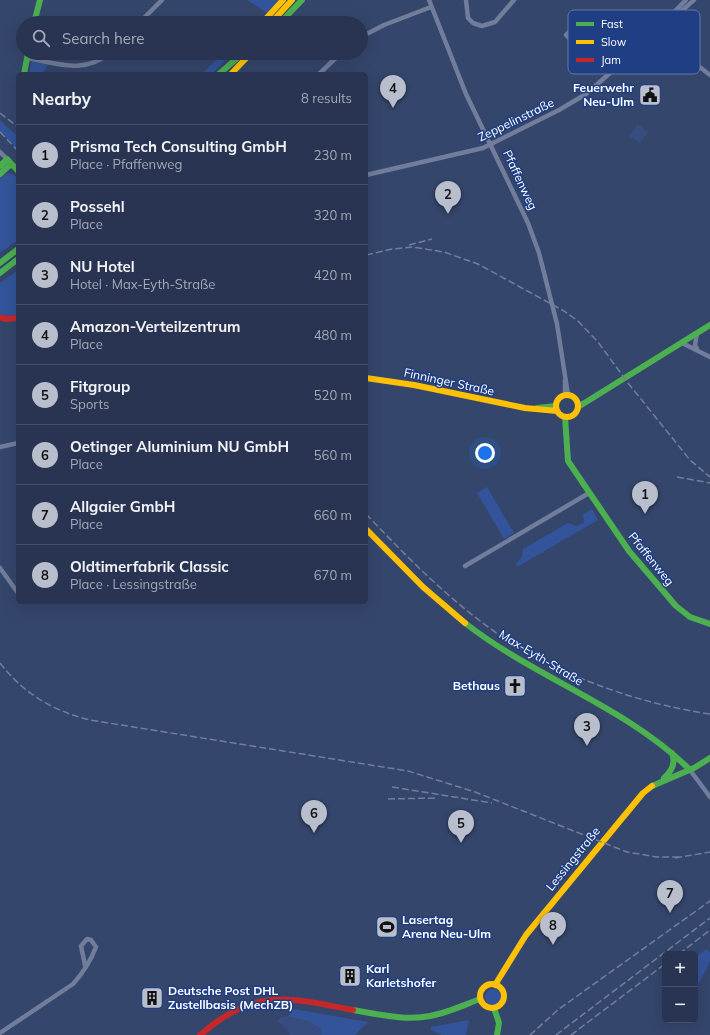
<!DOCTYPE html>
<meta charset="utf-8">
<style>
:root{--surface:#283451;--page:#343f5b;--text:#f1f3f6;--muted:#a5aab7;--line:#444f68;--accent:#b8becc}
body{margin:0;font-family:Mulish,sans-serif;background:var(--page);color:var(--text)}
.controls{position:absolute;right:12px;bottom:12px;display:grid;overflow:hidden;border-radius:6px;box-shadow:0 4px 16px #0002}
.controls button{width:36px;height:36px;display:grid;place-items:center;padding:0;border:0;border-bottom:1px solid var(--line);background:var(--surface);color:var(--text);font:20px sans-serif}
.you{position:absolute;left:485px;top:453px;width:14px;height:14px;margin:-10px;border:3px solid #fff;border-radius:50%;background:#1a73e8;box-shadow:0 0 0 6px #1a73e833}
.badge{display:grid;place-items:center;width:26px;height:26px;border-radius:50%;background:var(--accent);color:#111;font-size:13px;font-weight:700}
.pin{position:absolute;translate:-50% -33px;filter:drop-shadow(0 1px 2px #0008)}
.pin::after{content:'';position:absolute;top:21px;width:14px;height:12px;background:inherit;clip-path:polygon(0 0,100% 0,50% 100%)}
.list{margin:0;padding:0;list-style:none}
h2{display:flex;justify-content:space-between;align-items:center;height:52px;margin:0;padding:0 16px;font-size:17px}
h2 small{font-size:13px;font-weight:400;color:var(--muted)}
.list li{display:grid;grid-template-columns:26px 1fr auto;gap:12px;align-items:center;box-sizing:border-box;height:60px;padding:0 16px;border-top:1px solid var(--line)}
.list b{display:block;font-size:15px;white-space:nowrap}
.list p{margin:0;font-size:13px;white-space:nowrap;color:var(--muted)}
.list em{font-size:13px;font-style:normal;color:var(--muted)}
.icon{flex:none;width:22px;height:22px;fill:none;stroke:currentColor;stroke-width:2;stroke-linecap:round;stroke-linejoin:round}
.map{position:relative;flex:none;width:710px;height:1035px;overflow:hidden}
.search{position:absolute;background:var(--surface);box-shadow:0 4px 16px #0002;left:16px;top:16px;width:352px;height:44px;display:flex;align-items:center;gap:10px;box-sizing:border-box;padding:0 14px;border-radius:22px;color:var(--muted);font-size:15px}
.panel{position:absolute;background:var(--surface);box-shadow:0 4px 16px #0002;left:16px;top:72px;width:352px;height:532px;border-radius:6px}
.map>svg:first-child{display:block}
.green{fill:#33549a}
.water{fill:#384d7f}
.lines{fill:none;stroke-linecap:round;stroke-linejoin:round}
.street{stroke:#717d9a;stroke-width:4.5}
.fast{stroke:#4caf50;stroke-width:6}
.slow{stroke:#ffc107;stroke-width:6}
.jam{stroke:#c62828;stroke-width:6}
.rail{stroke:#717f9a;stroke-width:1.5;stroke-dasharray:7 3;stroke-linecap:butt}
.labels{text-anchor:middle;stroke-width:3;stroke-linejoin:round;paint-order:stroke}
.poi-label{font-size:12px;font-weight:bold;fill:#fff;stroke:#1f3e83;text-anchor:start}
.street-label{font-size:12px;fill:#fff;stroke:#1f3e83}
.key{fill:#1f3e83;stroke:#6278a8;stroke-width:1}
.key-label{font-size:11px;fill:#fff}
</style>
<div class="map">
<svg width="710" height="1035" viewBox="0 0 710 1035">
<rect width="100%" height="100%" fill="#35466c"/>
<!-- green -->
<path class="green" d="M247,0h31l-11,13z
M33,53h6l2,3 8,2 1,5 -9,11h-12z
M223,53h9l-20,21h-10z
M0,120l18,17v13l-18,-19z
M7,173h4l7,5v62l-18,13v-75z
M18,270v45l-13,1 -5,-2v-31z
M487,487l27,46 -10,6 -27,-46z
M592,509l6,11 -81,47 -1,-3 6,-7 1,-8 45,-26 9,3 7,-4 -1,-8z
M706,949l4,3v9l-15,31v-34z
M485 997a8 8 0 1 1 16 0a8 8 0 1 1-16 0Z
M294,1009l74,13 -13,13h-64l-8,-12z
M469,1020l-3,15h-24l-11,-5v-3z"/>
<!-- water -->
<path class="water" d="M638,124l10,8 -8,11 -11,-7z
M287,1016l22,5 12,8 1,6h-28l-17,-14 3,-3z"/>
<g class="lines">
<!-- street -->
<path class="street" d="M429,0l37,94 62,129 11,30 18,71 11,71
M466,0l2,18 5,5 9,3 13,-4 19,-22
M671,18l1,-4 14,-14
M139,23l23,-23
M655,32l55,43
M585,36l-11,7 -8,-8 7,-7h5l38,40
M361,37l23,-12 47,-18
M27,58c30,5 56,17 83,-5
M319,74l22,-21
M0,152l7,7
M366,175l117,-27 76,-38 27,-16 108,-94
M697,333l-2,12 3,6
M682,343l28,14
M565,380v15
M0,447l18,-4
M465,566l124,-73
M0,568l18,25
M690,770l20,27
M0,1033l73,-49c9,-10 18,-24 23,-37l-5,-7 -4,-1 -6,7 4,19"/>
<!-- fast -->
<path class="fast" d="M34,23l6,-23
M280,23l22,-23
M24,74l4,-21
M219,74l24,-21
M0,166l7,-7 11,12
M0,174l11,-10
M0,263l18,-14
M0,273l18,-14
M578,407l132,-82
M537,408l19,-2
M565,417l3,44 61,90 47,55 14,11 20,7
M465,623c70,55 162,84 225,147
M664,778c8,-7 12,-15 8,-25
M652,786l42,-18 16,-10
M494,1008l5,15 -2,12
M353,1010c25,4 52,11 77,6 17,-3 34,-11 50,-17"/>
<!-- slow -->
<path class="slow" d="M262,23l21,-23
M271,23l21,-23
M231,74l20,-21
M366,378l48,7 111,23 32,3
M556 406a11 11 0 1 1 22 0a11 11 0 1 1-22 0Z
M366,529l57,58 42,36
M480 996a12 12 0 1 1 24 0a12 12 0 1 1-24 0Z
M495,985l31,-50 117,-142 9,-7"/>
<!-- jam -->
<path class="jam" d="M0,317l5,2 13,-1
M200,1035c55,-47 87,-38 153,-25"/>
<!-- rail -->
<path class="rail" d="M0,113l18,14
M0,132l18,19
M409,245l23,-6
M366,255l26,-6 20,-2 32,5 34,12 86,47 14,10 20,21 30,41 62,77 20,17
M677,477l33,6
M366,514c41,43 83,86 132,120 62,42 138,69 212,80
M0,663c23,30 53,48 90,57l318,51 67,21 152,60 30,5h23
M392,787l100,16
M388,799l47,-1
M675,858l35,-6
M679,954l31,-24
M530,1035l29,-26 151,-108
M556,1035l154,-117
M571,1035l94,-71"/>
</g>
<!-- icons -->
<defs>
<g id="civic-square" transform="scale(1.15)"><rect x="-9" y="-9" width="18" height="18" rx="4" fill="#b8becc" stroke="#1f3e83"/><path d="M-.6-6.5H3V-4.5H.6V-3L4-1V1h2V6H-6V1h2V-1L-.6-3ZM-1.2 2.5V6h2.4V2.5Z" fill="#111"/></g>
<g id="church-square" transform="scale(1.15)"><rect x="-9" y="-9" width="18" height="18" rx="4" fill="#b8becc" stroke="#1f3e83"/><path d="M-1.2-6h2.4v3.5h3.3v2.4h-3.3V6h-2.4V-.1h-3.3v-2.4h3.3Z" fill="#111"/></g>
<g id="stadium-square" transform="scale(1.15)"><rect x="-9" y="-9" width="18" height="18" rx="4" fill="#b8becc" stroke="#1f3e83"/><path d="M0-5a6.5 5 0 1 0 0 10a6.5 5 0 1 0 0-10ZM-3.5-1.8h7v3.6h-7Z" fill="#111"/></g>
<g id="building-square" transform="scale(1.15)"><rect x="-9" y="-9" width="18" height="18" rx="4" fill="#b8becc" stroke="#1f3e83"/><path d="M-4-6H4V6H1V3H-1V6H-4ZM-2.5-4.3h1.7v1.8h-1.7ZM.8-4.3h1.7v1.8H.8ZM-2.5-1h1.7V.8h-1.7ZM.8-1h1.7V.8H.8Z" fill="#111"/></g>
</defs>
<g fill-rule="evenodd">
<use href="#civic-square" x="650" y="95"/>
<use href="#church-square" x="515" y="686"/>
<use href="#stadium-square" x="387" y="927"/>
<use href="#building-square" x="350" y="976"/>
<use href="#building-square" x="152" y="998"/>
</g>
<g class="labels">
<!-- poi labels -->
<g class="poi-label">
<text x="634" y="92" text-anchor="end">Feuerwehr<tspan x="634" dy="14">Neu-Ulm</tspan></text>
<text x="500" y="690" text-anchor="end">Bethaus</text>
<text x="402" y="924">Lasertag<tspan x="402" dy="14">Arena Neu-Ulm</tspan></text>
<text x="366" y="973">Karl<tspan x="366" dy="14">Karletshofer</tspan></text>
<text x="168" y="995">Deutsche Post DHL<tspan x="168" dy="14">Zustellbasis (MechZB)</tspan></text>
</g>
<!-- street labels -->
<g class="street-label">
<text transform="translate(516 120) rotate(-26)" y="4">Zeppelinstraße</text>
<text transform="translate(520 180) rotate(65)" y="4">Pfaffenweg</text>
<text transform="translate(449 382) rotate(12)" y="4">Finninger Straße</text>
<text transform="translate(651 559) rotate(51)" y="4">Pfaffenweg</text>
<text transform="translate(541 658) rotate(31)" y="4">Max-Eyth-Straße</text>
<text transform="translate(573 859) rotate(-51)" y="4">Lessingstraße</text>
</g>
</g>
<!-- legend -->
<rect x="568" y="10" width="132" height="64" rx="6" class="key"/>
<rect x="576" y="22" width="18" height="4" fill="#4caf50"/>
<rect x="576" y="40" width="18" height="4" fill="#ffc107"/>
<rect x="576" y="58" width="18" height="4" fill="#c62828"/>
<g class="key-label">
<text x="601" y="28">Fast</text>
<text x="601" y="46">Slow</text>
<text x="601" y="64">Jam</text>
</g>
</svg>
<div class="controls">
<button>+</button>
<button>−</button>
</div>
<div class="you"></div>
<div class="pin badge" style="left:645px;top:514px">1</div>
<div class="pin badge" style="left:448px;top:214px">2</div>
<div class="pin badge" style="left:587px;top:746px">3</div>
<div class="pin badge" style="left:393px;top:108px">4</div>
<div class="pin badge" style="left:461px;top:843px">5</div>
<div class="pin badge" style="left:314px;top:833px">6</div>
<div class="pin badge" style="left:670px;top:913px">7</div>
<div class="pin badge" style="left:553px;top:945px">8</div>
<div class="search"><svg class="icon" aria-label="search" viewBox="0 0 24 24"><circle cx="10" cy="10" r="6"/><path d="M15 15l6 6"/></svg>Search here</div>
<section class="panel">
<h2>Nearby<small>8 results</small></h2>
<ul class="list">
<li><span class="badge">1</span><div><b>Prisma Tech Consulting GmbH</b><p>Place · Pfaffenweg</p></div><em>230 m</em></li>
<li><span class="badge">2</span><div><b>Possehl</b><p>Place</p></div><em>320 m</em></li>
<li><span class="badge">3</span><div><b>NU Hotel</b><p>Hotel · Max-Eyth-Straße</p></div><em>420 m</em></li>
<li><span class="badge">4</span><div><b>Amazon-Verteilzentrum</b><p>Place</p></div><em>480 m</em></li>
<li><span class="badge">5</span><div><b>Fitgroup</b><p>Sports</p></div><em>520 m</em></li>
<li><span class="badge">6</span><div><b>Oetinger Aluminium NU GmbH</b><p>Place</p></div><em>560 m</em></li>
<li><span class="badge">7</span><div><b>Allgaier GmbH</b><p>Place</p></div><em>660 m</em></li>
<li><span class="badge">8</span><div><b>Oldtimerfabrik Classic</b><p>Place · Lessingstraße</p></div><em>670 m</em></li>
</ul>
</section>
</div>
